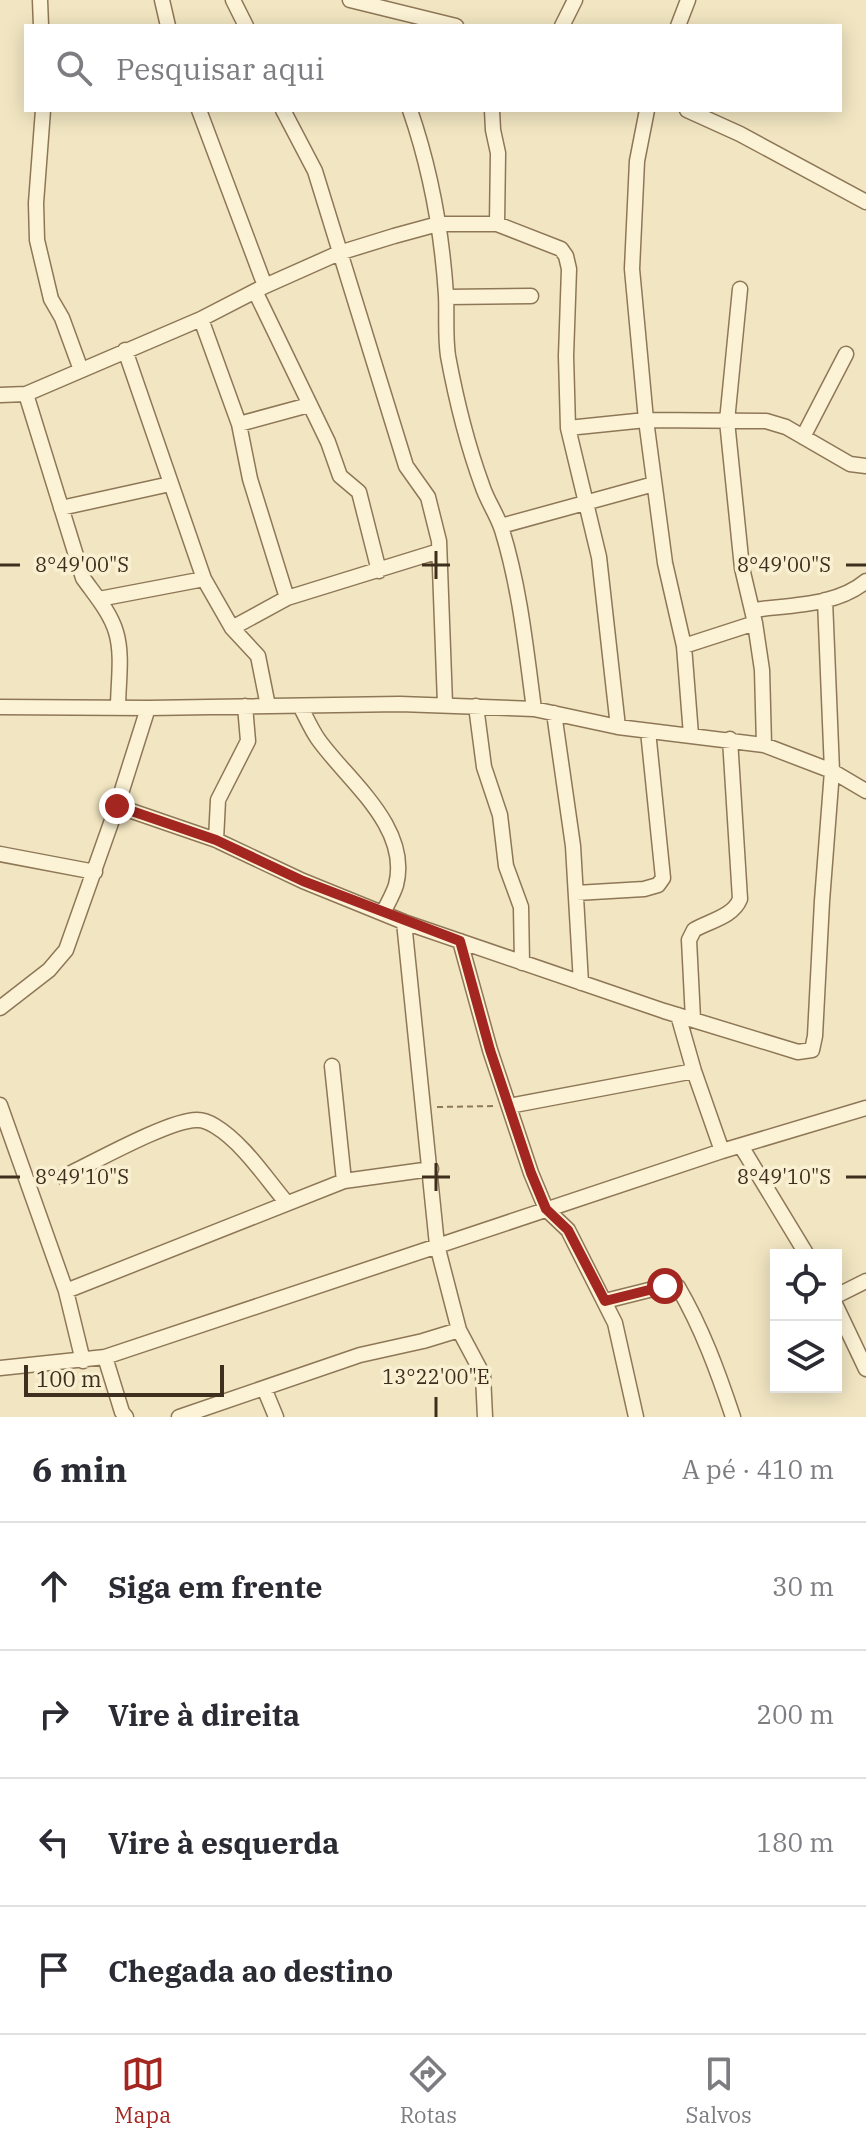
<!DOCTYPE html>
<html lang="pt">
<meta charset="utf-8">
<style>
:root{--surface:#fff;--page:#f2f2f3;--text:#2b2b33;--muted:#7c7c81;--line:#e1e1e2;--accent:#a42620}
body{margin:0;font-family:"IBM Plex Serif",serif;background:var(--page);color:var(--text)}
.controls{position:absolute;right:24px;bottom:24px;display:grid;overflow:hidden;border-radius:0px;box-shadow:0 4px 20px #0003}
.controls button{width:72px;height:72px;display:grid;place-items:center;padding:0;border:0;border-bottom:2px solid var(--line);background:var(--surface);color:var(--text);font:40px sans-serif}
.scale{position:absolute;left:24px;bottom:20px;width:200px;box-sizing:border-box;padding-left:8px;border:4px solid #3d2e1d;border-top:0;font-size:22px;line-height:28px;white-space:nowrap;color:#3d2e1d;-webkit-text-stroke:6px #f9f0d2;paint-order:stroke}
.stop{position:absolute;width:24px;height:24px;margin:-18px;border:6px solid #a42620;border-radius:50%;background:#fff}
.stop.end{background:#a42620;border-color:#fff;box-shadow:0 2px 8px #0008}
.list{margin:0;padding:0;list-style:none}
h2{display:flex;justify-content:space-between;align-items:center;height:104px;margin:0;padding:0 32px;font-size:34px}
h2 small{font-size:26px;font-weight:400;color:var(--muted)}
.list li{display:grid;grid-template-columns:52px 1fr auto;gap:24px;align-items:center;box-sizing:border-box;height:128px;padding:0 32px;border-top:2px solid var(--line)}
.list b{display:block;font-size:30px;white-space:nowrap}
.list em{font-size:26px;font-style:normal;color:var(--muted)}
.icon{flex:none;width:44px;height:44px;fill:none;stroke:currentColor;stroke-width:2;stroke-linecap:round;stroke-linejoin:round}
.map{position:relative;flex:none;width:866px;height:1417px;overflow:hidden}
.search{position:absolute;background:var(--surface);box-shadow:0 4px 20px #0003;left:24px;right:24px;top:24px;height:88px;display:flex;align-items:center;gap:20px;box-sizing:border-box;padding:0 28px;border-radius:0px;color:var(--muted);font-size:30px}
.sheet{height:616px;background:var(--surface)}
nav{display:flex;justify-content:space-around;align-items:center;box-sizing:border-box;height:112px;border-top:2px solid var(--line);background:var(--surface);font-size:22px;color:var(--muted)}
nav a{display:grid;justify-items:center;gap:4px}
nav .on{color:var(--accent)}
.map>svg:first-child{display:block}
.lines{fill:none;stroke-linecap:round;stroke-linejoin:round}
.street-casing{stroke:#8e7757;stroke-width:17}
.path{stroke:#8e7757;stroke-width:2;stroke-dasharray:6 4;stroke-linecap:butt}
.street{stroke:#fcf3d6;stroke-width:14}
.route{stroke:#a42620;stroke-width:10}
.ticks{fill:none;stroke:#3d2e1d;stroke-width:3}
.ticks-label{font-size:20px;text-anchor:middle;fill:#3d2e1d;stroke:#f9f0d2;stroke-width:7;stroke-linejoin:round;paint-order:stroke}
</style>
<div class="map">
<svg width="866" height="1417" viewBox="0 0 866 1417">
<rect width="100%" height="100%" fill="#f2e6c2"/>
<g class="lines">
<!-- street casing -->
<g class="street-casing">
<path id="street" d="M40,0l1,26
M162,0l6,26
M233,0l13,26
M350,0l106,26
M562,26l13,-26
M678,26l10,-26
M43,110l-7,93 1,37 14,59 11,19 19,52
M199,110l66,176
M283,110l32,61 91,295 22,31 11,44 6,163
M410,110c20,58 32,123 36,185 1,20 -1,40 2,61 8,43 19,88 34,129 5,16 15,29 20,45 18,58 24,119 32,179
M492,110l1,20 5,23 -1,71
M647,110l-10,51 -5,108 14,151 19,143 19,83 7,89
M687,110l53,24 126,68
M740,289l-13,132 15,147 13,55 7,47 2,75
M255,291l73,151 12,34 19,16 20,79
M446,297l85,-1
M201,319l38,105 11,55 37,119
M125,350l79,229 28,49 26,28 10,50
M26,394l57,184c12,17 27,34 33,54 7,23 2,51 2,76
M0,395l26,-1 175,-75 64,-33 74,-33 55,-17 44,-12h59l64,25 5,7 3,13 -3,87 2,72 31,129 19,170
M239,424l70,-19
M568,428l78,-8 120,1 20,6 64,37 16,2
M803,437l43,-83
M61,508l109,-24
M501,526l153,-42
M99,599l105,-20
M753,610c36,-5 84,-4 113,-29
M232,628l55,-30 152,-47
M684,646l71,-23
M300,706c6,11 11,23 18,33 29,41 93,88 78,146 -3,10 -9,19 -13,28
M476,706l8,61 16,48 6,51 15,41 1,56
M0,707l148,1 252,-4 134,5 84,18 146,18 68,26 34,20
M554,713l19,133 8,137
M117,806l99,34 87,41 101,41 260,89 134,41 14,-2 3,-14 7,-135 10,-130 -7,-171
M216,840l2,-40 30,-59 -3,-35
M0,854l95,18
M576,893l68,-4 14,-4 5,-7 -15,-147
M460,941l30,109 41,123 15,36 22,21 47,93 21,94
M0,1008l49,-38 17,-20 51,-144 31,-98
M678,1015l16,56 28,80
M693,1019l-4,-79 5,-10c15,-9 39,-13 46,-31l-10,-160
M332,1066l12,115
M0,1105l66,186 17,70
M509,1106l185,-35
M741,1146l66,109
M63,1177c26,-12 109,-59 135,-57 5,0 12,3 17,6 28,17 50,51 71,76
M66,1291l278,-110 87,-12
M836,1296l30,-15
M605,1301l60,-15 13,1c24,41 40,85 55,130
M836,1306l30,63
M459,1330l24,45 2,42
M105,1357l17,55 4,5
M0,1368l105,-11 617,-206 144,-43
M264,1388l12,29
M179,1417l181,-62 63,-14 36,-11 -22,-85 -33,-323"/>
</g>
<!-- path -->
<path class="path" d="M437,1107l58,-1"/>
<!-- street -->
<use href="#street" class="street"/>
</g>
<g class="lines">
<!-- route -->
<path class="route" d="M117,806l99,34 87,41 157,60 30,109 41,123 15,36 22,21 37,71 60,-15"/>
</g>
<!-- ticks -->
<path class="ticks" d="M436,551v28M0,565h20M422,565h28M846,565h20M436,1163v28M0,1177h20M422,1177h28M846,1177h20M436,1397v20"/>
<g class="ticks-label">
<text x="82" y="572">8°49'00"S</text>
<text x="784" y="572">8°49'00"S</text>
<text x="82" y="1184">8°49'10"S</text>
<text x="784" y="1184">8°49'10"S</text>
<text x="436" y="1384">13°22'00"E</text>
</g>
</svg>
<div class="controls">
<button><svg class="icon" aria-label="locate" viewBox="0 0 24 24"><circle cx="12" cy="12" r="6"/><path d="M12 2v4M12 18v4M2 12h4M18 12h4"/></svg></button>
<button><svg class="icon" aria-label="layers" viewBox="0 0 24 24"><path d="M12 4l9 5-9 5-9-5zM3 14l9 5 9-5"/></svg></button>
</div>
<div class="scale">100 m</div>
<div class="stop" style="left:665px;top:1286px"></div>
<div class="stop end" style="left:117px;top:806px"></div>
<div class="search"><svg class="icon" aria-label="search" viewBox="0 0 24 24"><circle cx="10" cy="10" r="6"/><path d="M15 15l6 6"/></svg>Pesquisar aqui</div>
</div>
<section class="sheet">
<h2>6 min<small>A pé · 410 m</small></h2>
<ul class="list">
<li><svg class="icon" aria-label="ahead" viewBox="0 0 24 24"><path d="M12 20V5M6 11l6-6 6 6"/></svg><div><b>Siga em frente</b></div><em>30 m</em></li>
<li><svg class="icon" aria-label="right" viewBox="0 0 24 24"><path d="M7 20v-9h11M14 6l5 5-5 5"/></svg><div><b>Vire à direita</b></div><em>200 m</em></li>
<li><svg class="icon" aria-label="left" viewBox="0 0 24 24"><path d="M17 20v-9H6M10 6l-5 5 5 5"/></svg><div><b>Vire à esquerda</b></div><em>180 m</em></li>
<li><svg class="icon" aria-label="arrive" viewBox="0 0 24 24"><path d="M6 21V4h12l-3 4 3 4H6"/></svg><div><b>Chegada ao destino</b></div></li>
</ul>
</section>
<nav>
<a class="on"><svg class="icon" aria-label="map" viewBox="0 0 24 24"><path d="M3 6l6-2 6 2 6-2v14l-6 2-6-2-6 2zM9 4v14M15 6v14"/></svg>Mapa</a>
<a><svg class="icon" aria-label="directions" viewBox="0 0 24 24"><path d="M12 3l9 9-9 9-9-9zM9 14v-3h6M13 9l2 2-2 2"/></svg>Rotas</a>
<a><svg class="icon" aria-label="saved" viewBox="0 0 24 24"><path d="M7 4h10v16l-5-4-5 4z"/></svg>Salvos</a>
</nav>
